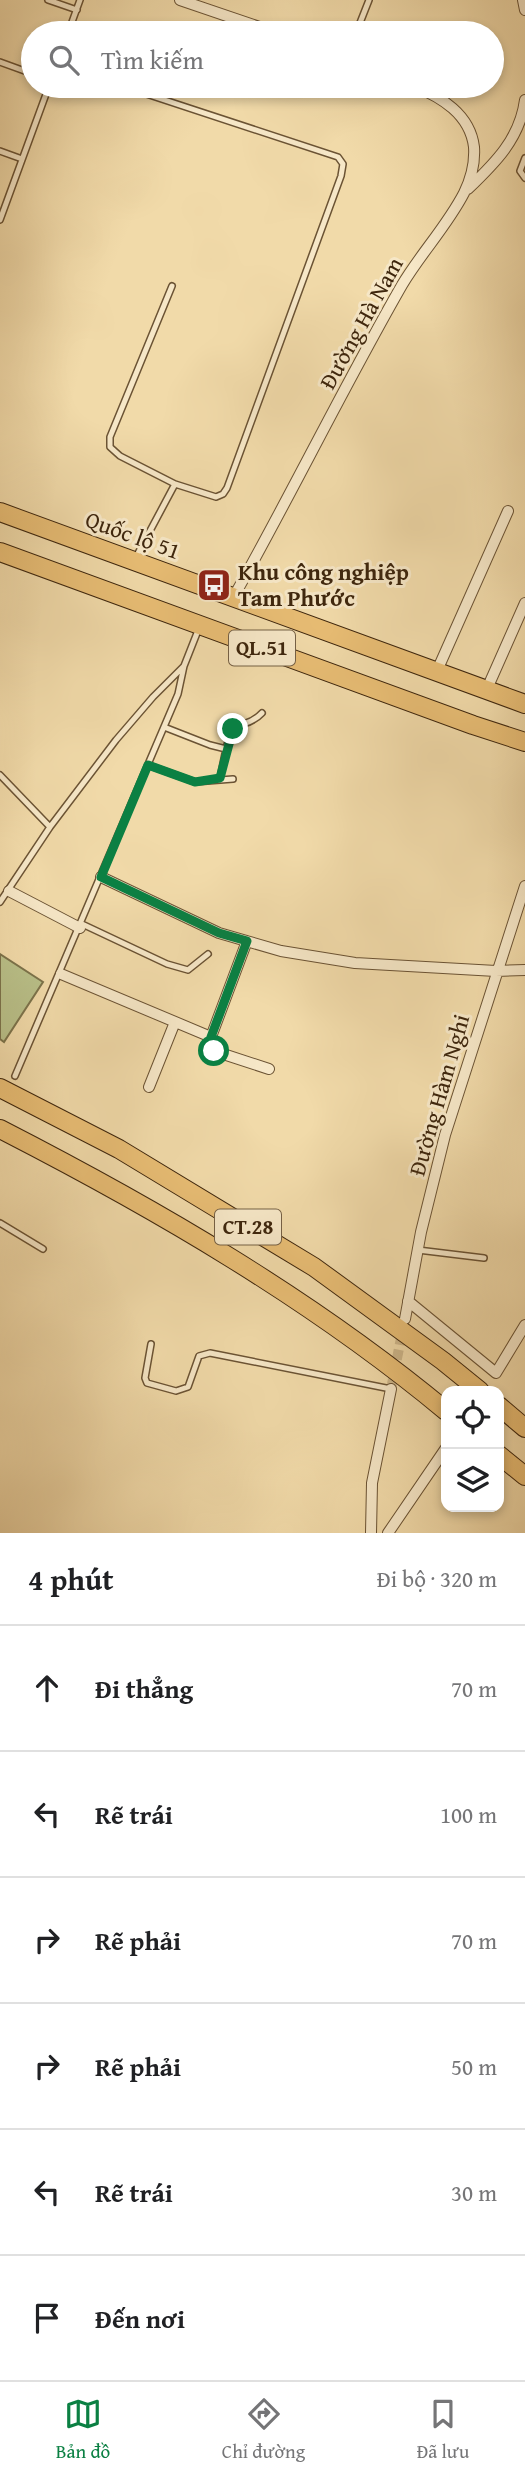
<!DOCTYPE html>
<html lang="vi">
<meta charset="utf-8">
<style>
:root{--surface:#fff;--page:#f2f2f2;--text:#202124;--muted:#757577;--line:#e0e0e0;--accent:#0b8043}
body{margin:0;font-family:"Gentium Book Plus",serif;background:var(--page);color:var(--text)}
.controls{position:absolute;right:21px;bottom:21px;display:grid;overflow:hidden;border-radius:14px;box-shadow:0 4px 10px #0003}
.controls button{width:63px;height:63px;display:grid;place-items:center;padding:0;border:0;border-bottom:2px solid var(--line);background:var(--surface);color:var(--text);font:35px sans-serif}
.stop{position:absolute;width:21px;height:21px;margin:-16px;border:5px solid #0b8043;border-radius:50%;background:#fff}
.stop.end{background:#0b8043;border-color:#fff;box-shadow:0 2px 7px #0008}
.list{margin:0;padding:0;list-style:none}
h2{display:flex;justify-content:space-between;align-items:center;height:91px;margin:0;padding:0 28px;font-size:30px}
h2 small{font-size:23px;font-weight:400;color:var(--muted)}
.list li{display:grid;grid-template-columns:46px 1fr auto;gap:21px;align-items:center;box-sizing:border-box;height:126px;padding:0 28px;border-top:2px solid var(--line)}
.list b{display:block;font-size:26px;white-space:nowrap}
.list em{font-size:23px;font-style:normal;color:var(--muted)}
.icon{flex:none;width:38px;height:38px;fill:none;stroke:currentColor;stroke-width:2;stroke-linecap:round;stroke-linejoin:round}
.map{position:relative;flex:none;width:525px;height:1533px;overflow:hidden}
.search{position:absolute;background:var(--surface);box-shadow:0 4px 10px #0003;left:21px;right:21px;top:21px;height:77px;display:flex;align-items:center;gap:18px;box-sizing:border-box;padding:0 24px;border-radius:38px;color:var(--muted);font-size:26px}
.sheet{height:847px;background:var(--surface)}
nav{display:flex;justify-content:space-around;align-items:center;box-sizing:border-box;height:98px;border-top:2px solid var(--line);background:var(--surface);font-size:19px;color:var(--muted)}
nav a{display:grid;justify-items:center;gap:4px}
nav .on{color:var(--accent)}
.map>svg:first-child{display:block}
.green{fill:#b9c089;stroke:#7c734b;stroke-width:2}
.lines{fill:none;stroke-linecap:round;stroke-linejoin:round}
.street-tunnel{stroke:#cdb68a;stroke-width:10;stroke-dasharray:10 5;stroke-linecap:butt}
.lane-casing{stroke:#6b5334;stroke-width:8}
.street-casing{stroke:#6b5334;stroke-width:12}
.highway-casing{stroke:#3e260d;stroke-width:20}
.lane{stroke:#f6e7c7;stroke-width:5}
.street{stroke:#f6e7c7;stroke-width:10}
.highway{stroke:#e8bd74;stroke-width:18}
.route{stroke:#0b8043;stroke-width:9}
.labels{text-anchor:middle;stroke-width:6;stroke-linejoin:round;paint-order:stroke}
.shield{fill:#f6e7c7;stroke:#756045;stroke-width:2}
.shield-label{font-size:21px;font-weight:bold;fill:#3e260d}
.street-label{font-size:23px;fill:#3e260d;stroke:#f6e7c7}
.poi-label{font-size:23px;font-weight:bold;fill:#3e260d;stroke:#f6e7c7;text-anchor:start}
</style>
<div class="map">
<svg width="525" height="1533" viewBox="0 0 525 1533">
<rect width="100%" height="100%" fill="#f1daa9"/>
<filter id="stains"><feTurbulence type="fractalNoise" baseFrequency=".00286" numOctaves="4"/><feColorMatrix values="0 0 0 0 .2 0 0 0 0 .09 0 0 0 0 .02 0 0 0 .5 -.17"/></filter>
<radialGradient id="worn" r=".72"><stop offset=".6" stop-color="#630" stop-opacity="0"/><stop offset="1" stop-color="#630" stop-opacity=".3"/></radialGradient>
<!-- green -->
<path class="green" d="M0,954l43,28 -39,60 -4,-3z"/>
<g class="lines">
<!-- street-tunnel -->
<path class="street-tunnel" d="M391,1389l12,-61"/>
<!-- lane casing -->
<g class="lane-casing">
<path id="lane" d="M48,0l29,10
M68,33l12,-33
M356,33l13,-33
M0,62l33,12
M122,86l216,71 5,7 -2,12 -114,312 -4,6 -7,3 -41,-13 -40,75
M0,151l22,8
M525,158l-5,13 5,7
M0,220l49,-134
M172,286l-62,151v10l10,9 55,28
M164,727l46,18 16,4 -6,29
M226,749c8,-35 18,-17 36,-36
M148,765l47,17 38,-3
M0,775l50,52
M0,902l50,-75 66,-87 37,-43 31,-31 15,-38
M82,924l85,40 21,6 20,-16
M15,1076l163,-382 6,-28
M0,1223l43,26
M418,1250l66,8
M151,1344l-6,34 2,5 29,8 12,-4 11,-31 11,-3 181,36"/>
</g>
<!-- street casing -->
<g class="street-casing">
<path id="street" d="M180,0l97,33
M523,0l2,10
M468,189c26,-25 52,-50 57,-89
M233,598c58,-103 110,-210 169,-313 19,-32 45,-59 62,-92 7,-14 11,-31 10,-46 -4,-33 -33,-50 -60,-61
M436,673l72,-162
M486,691l39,-88
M101,877l118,56 62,18 74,12 141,8 29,-1
M9,891l71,37
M247,941l-36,96 3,14 55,18
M61,974l150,63
M149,1087l26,-65
M408,1301l88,72 29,-48
M405,1319l16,-87 24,-97 80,-249
M371,1533l1,-50 19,-94
M388,1533l58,-85"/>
</g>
<!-- highway casing -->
<g class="highway-casing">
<path id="highway" d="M0,512l525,192
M0,552l473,173 52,17
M0,1088l119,61 195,118 129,94 37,30
M0,1129c156,80 311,170 446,282
M499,1406l26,22
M499,1455l26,21"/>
</g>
<!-- lane -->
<use href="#lane" class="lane"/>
<!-- street -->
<use href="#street" class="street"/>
<!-- highway -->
<use href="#highway" class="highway"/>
</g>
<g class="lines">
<!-- route -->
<path class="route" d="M214,1051l-3,-14 36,-96 -28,-8 -118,-56 47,-112 47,17 25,-4 13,-49"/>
</g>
<!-- icons -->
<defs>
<g id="bus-square" transform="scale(1.75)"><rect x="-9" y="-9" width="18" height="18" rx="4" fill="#8f2418" stroke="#f6e7c7"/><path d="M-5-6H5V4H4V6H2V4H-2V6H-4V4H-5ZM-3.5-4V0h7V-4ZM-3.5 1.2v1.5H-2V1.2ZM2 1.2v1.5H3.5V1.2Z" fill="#fff"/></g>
</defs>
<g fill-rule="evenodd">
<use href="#bus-square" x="214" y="585"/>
</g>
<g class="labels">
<!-- shield labels -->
<g class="shield">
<rect x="229" y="630.5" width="66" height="35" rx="5"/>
<rect x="215" y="1209.5" width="66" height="35" rx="5"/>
</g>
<g class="shield-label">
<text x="262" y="655">QL.51</text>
<text x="248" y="1234">CT.28</text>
</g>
<!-- street labels -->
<g class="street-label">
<text transform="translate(361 323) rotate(-61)" y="8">Đường Hà Nam</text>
<text transform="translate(133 535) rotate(20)" y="8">Quốc lộ 51</text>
<text transform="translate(439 1095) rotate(-74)" y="8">Đường Hàm Nghi</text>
</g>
<!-- poi labels -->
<g class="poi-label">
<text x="238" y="580">Khu công nghiệp<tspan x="238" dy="26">Tam Phước</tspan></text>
</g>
</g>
<rect width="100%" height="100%" filter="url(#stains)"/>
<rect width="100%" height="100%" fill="url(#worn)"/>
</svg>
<div class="controls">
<button><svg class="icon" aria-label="locate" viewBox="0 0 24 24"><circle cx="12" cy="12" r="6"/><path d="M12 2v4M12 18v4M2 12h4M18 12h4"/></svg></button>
<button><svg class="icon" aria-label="layers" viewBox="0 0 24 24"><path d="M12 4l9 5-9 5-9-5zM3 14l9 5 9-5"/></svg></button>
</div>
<div class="stop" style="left:214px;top:1051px"></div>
<div class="stop end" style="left:233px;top:729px"></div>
<div class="search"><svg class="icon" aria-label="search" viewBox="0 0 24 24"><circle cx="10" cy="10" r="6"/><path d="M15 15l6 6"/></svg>Tìm kiếm</div>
</div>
<section class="sheet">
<h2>4 phút<small>Đi bộ · 320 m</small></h2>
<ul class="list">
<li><svg class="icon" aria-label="ahead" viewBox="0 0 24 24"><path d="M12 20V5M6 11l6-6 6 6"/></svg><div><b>Đi thẳng</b></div><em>70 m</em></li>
<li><svg class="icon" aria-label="left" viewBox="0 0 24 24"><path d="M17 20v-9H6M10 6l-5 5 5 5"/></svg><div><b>Rẽ trái</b></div><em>100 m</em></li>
<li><svg class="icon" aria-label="right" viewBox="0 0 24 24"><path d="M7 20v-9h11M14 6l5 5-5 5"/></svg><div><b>Rẽ phải</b></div><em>70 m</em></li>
<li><svg class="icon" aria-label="right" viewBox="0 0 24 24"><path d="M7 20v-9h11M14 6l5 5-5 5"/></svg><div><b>Rẽ phải</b></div><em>50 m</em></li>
<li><svg class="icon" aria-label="left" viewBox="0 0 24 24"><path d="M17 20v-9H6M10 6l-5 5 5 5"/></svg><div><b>Rẽ trái</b></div><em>30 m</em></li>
<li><svg class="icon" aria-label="arrive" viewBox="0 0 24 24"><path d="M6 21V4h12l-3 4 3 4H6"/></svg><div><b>Đến nơi</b></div></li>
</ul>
</section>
<nav>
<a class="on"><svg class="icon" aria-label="map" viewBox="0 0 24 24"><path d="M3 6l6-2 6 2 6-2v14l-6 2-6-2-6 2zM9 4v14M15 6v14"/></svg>Bản đồ</a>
<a><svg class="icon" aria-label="directions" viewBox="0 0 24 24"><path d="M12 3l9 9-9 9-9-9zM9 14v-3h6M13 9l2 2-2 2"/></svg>Chỉ đường</a>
<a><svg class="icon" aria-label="saved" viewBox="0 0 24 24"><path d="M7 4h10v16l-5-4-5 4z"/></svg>Đã lưu</a>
</nav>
